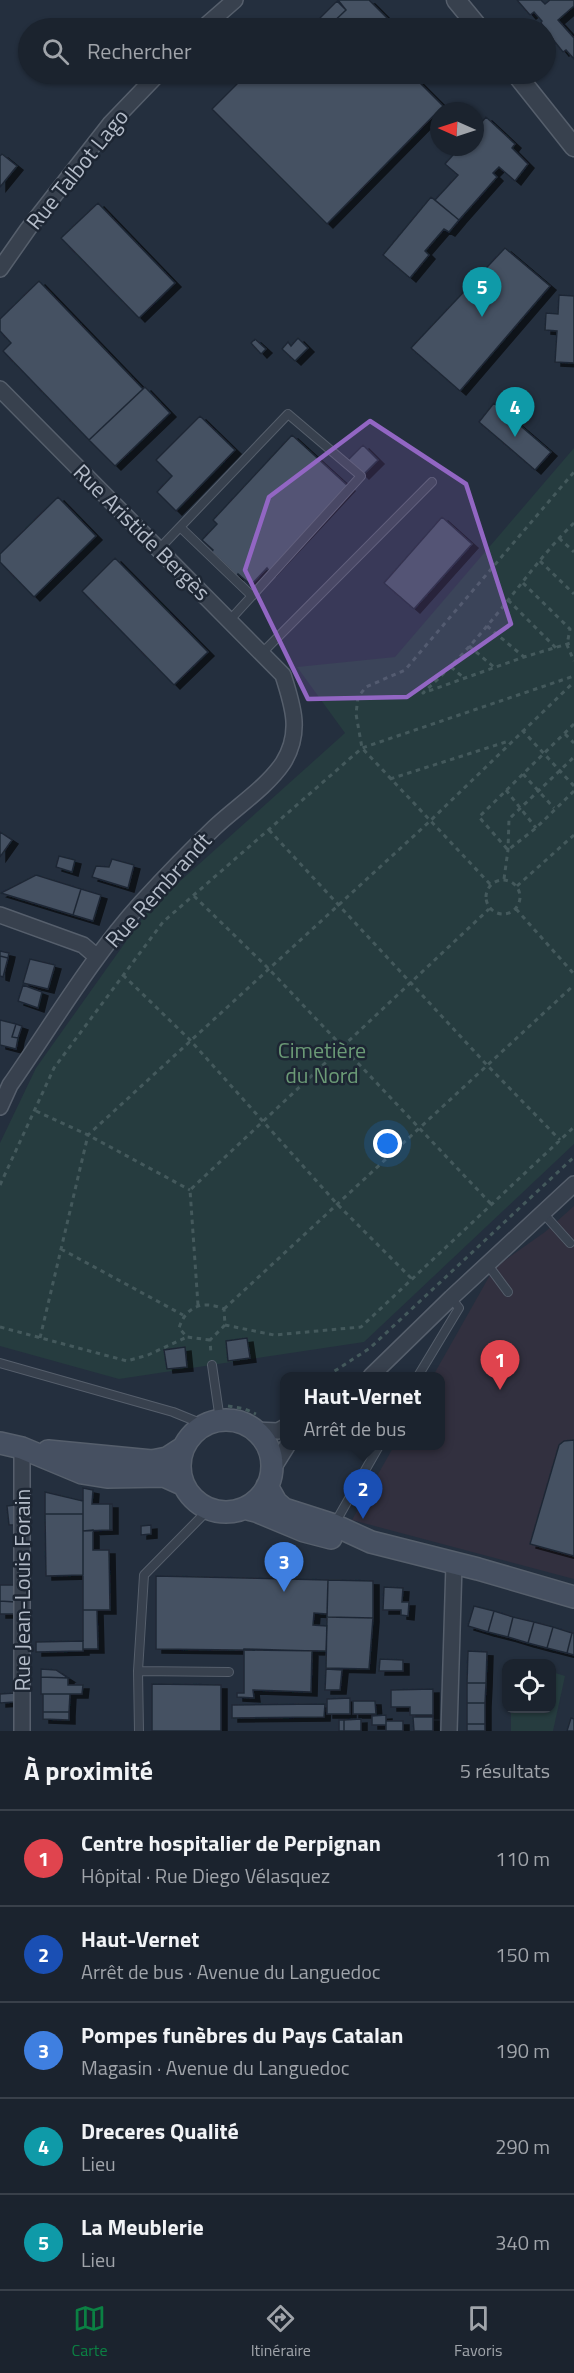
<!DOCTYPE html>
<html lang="fr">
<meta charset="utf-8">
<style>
:root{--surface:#1b232e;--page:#282f3a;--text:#f1f3f6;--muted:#a0a4aa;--line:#39404a;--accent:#0b8043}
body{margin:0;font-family:"Titillium Web",sans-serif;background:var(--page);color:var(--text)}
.controls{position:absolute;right:18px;bottom:18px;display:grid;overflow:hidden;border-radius:12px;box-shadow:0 2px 4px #0004}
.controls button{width:54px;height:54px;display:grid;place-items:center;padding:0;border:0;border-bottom:2px solid var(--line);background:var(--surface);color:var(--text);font:30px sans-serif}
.compass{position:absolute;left:430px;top:102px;width:54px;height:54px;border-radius:50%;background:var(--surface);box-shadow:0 2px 4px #0004;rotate:273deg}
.you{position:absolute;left:388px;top:1144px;width:21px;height:21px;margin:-15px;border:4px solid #fff;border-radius:50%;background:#1a73e8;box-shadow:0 0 0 9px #1a73e833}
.badge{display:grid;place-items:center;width:39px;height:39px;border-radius:50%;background:var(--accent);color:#fff;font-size:20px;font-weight:700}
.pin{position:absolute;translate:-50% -50px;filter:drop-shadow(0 2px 3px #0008)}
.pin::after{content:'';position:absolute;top:32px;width:21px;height:18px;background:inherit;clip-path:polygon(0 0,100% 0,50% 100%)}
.popup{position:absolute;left:280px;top:1372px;width:165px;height:78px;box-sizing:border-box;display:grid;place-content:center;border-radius:12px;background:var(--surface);filter:drop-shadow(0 2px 4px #0005);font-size:20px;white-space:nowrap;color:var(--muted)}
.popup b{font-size:22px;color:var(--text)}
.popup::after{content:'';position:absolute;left:50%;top:100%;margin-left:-12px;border:12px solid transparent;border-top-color:var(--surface)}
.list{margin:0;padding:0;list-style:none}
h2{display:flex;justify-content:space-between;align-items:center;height:78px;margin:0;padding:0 24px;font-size:26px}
h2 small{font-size:20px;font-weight:400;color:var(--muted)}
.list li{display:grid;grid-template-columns:39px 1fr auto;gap:18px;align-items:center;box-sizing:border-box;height:96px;padding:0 24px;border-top:2px solid var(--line)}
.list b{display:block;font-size:22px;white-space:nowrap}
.list p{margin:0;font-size:20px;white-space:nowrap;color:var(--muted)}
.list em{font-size:20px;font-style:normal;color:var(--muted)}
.icon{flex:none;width:33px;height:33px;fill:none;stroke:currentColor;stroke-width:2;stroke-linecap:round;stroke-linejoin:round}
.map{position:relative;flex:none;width:574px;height:1731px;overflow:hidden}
.search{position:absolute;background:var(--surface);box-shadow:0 2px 4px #0004;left:18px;right:18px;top:18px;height:66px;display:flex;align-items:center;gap:15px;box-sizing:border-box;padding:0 21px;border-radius:33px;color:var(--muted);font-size:22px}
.sheet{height:558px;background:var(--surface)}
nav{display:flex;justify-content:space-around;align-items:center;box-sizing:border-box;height:84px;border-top:2px solid var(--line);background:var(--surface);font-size:16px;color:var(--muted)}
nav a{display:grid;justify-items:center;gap:3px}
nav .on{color:var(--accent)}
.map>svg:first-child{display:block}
.medical{fill:#32303f}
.green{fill:#263c3f}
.building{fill:#455162;stroke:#1f2835;stroke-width:1.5;filter:url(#shadow)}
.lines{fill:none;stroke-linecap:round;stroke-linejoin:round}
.service-casing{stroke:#565f6c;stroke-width:10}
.minor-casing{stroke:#565f6c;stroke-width:18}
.tertiary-casing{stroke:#565f6c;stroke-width:21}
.secondary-casing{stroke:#565f6c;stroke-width:24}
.path{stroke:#44595c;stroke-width:3;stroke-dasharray:4.5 4.5;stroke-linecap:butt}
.service{stroke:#38414e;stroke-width:8}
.minor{stroke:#38414e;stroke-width:15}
.tertiary{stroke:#38414e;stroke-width:18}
.secondary{stroke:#465061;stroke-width:21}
.marked{fill:#9266c3;fill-opacity:0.2;stroke:#9266c3;stroke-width:4.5;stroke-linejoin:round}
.labels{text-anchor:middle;stroke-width:5;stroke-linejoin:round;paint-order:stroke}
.street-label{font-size:22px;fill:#b4bcc9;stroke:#1d2633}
.park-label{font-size:22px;fill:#6b9a76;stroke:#1d2633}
</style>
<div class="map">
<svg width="574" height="1731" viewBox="0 0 574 1731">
<defs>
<filter id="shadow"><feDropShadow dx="6" dy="4" stdDeviation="0" flood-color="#0009"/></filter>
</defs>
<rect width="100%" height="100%" fill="#242f3e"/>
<!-- medical -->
<path class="medical" d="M574,1206v373l-222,-59 42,-74h47v-70h-8l61,-108 51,-36z"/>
<!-- green -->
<path class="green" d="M574,448v696l-210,198 -245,37 -119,-33v-203l36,-75 113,-159 196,-176 -48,-66 98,-10z
M552,1672l13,4 -12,55h-42v-22l41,-1z"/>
<!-- building -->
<path class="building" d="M338,0h31l20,20 -9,8h-53l19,-18z
M517,0h24l4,4 5,-4h24v6l-16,14 16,18v21l-8,-9 -3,2 -8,-10 -14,-19 1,-2 -8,-9 -4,3z
M337,1l9,9 -19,18h-17z
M247,74h164l32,32 -116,118 -115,-115z
M486,117l29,27 -3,4 16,16 -13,17 -16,-14 -6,6 4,4 -38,43 -24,-20 23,-25 -13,-11 15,-17h15v-17z
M2,154l15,12 -17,21v-31z
M431,197l28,23 -10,12 -5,-3 -19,22 4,4 -19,23 -27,-23z
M98,203l77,80 -36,35 -78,-80z
M505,248l45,38 -90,105 -49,-43z
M39,281l104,108 -54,51 -86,-89 8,-8 -11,-12v-12z
M559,295l15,1v67l-19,-1 2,-31 -12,-1 1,-17 12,1z
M298,338l10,10 -13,13 -13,-12 6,-7 3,4z
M255,339l11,10 -5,5 -10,-11z
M145,387l25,26 -55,53 -26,-26z
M494,403l57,49 -16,18 -56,-48z
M200,416l35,34 -59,61 -19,-19 15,-16 -16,-16z
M292,435l57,52 -79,85 -3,-4 -16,17 -13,-11 -1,2 -25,-24 1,-2 -11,-10 15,-16 -4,-4z
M363,445l15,15 -15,15 -15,-15z
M58,497l38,39 -62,61 -34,-35v-8z
M442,517l30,27 -58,65 -30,-26z
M115,558l93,94 -34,33 -92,-94z
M0,832l12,8 -12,17z
M59,856l16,4 -3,12 -16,-5z
M112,859l22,6 -6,23 -36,-11 4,-11 13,1z
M36,875l45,14 -8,26 -72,-22z
M81,889l20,6 -8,26 -20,-6z
M0,951l9,2 -1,5 -8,-2z
M0,956l8,2 -5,19 -3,-1z
M30,959l25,6 -7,24 -25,-6z
M23,985l19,7 -4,16 -20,-7z
M0,1020l16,4 -4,13 6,1 -2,11 -16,-4z
M16,1024l6,2 -4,12 -6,-1z
M247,1338l3,20 -22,3 -2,-20z
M185,1347l2,20 -20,2 -3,-19z
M574,1440v116l-44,-12 29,-99 5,-4z
M83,1488l10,2 -1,14h18v26l-27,1z
M45,1492l38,9v13h-38z
M110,1504h2v26h-2z
M14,1505v20h-5l-2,-19z
M45,1514h38v61l-37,1z
M151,1525v9l-10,1v-9z
M93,1530v20h16l1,60h-27v-79z
M156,1576l172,4 -1,34 -13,-1 -1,12 14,1 -1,25 -170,-2z
M328,1580l45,1v37l-46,-1z
M0,1585h15v17l-15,-1z
M384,1587l19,1 -1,14h7l-1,14 -7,-1v-5h-18z
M0,1601l15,1v12h-15z
M474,1606l20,5 -6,21 -20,-6z
M83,1610h14l1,39h-15z
M494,1611l19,6 -5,20 -20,-5z
M327,1617l46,1 -4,51 -43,-1z
M513,1617l21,5 -6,21 -20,-6z
M534,1622l19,5 -6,21 -19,-5z
M553,1627l19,6 -5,20 -20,-5z
M572,1633h2v22l-7,-2z
M83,1641v10l-47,1v-10z
M244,1649l68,2 -1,41 -58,-2 1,8 -17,-1v-4h7z
M468,1651l19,1 -1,31h-19z
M380,1659l23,1v11h-24z
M41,1669l15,1 12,8 -27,-1z
M326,1669l16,1 -2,20h-15z
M41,1677l27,1v7h15l-1,9h-41z
M467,1683h19l-1,20h-18z
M152,1684l69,1v46h-69z
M433,1689v26h-23v-8h-19v-17z
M15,1693v9l-15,1v-9z
M43,1694h27l-1,18h-26z
M350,1698v16h-23v-15z
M353,1701h22l1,13h-23z
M467,1703h18v21h-18z
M325,1704l-1,13 -92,1v-13z
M43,1712h26v8l-26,-1z
M386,1715v10h-14v-9z
M413,1717h20v14h-19z
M571,1718l3,1v12h-7z
M361,1719v12h-17v-11z
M339,1720h5v11h-5z
M386,1721h17v10h-17z
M467,1724h18v7h-18z"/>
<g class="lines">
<!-- service casing -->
<g class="service-casing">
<path id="service" d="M180,527l72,69
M159,549l129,-135 73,62 -132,145
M262,653l170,-171
M543,1213l27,30
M488,1265l20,27
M0,1363l173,49 32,13
M212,1365l8,55
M418,1376l41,-68 -8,-10
M335,1523l44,-77
M138,1671l91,1
M139,1731l-1,-60 6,-96 65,-66"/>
</g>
<!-- minor casing -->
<g class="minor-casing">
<path id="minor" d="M203,28l32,-28
M0,269l28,-40 82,-105 48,-50
M0,389l283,286c10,31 19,58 0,88 -17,25 -47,44 -69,65 -25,24 -50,50 -73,75 -49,54 -89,122 -131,182l-10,22
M0,915l83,30 14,12
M371,1376l80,-78 123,-114
M254,1430l24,1 7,-4
M272,1470l15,-24
M22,1731v-283
M449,1731l5,-167"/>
</g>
<!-- tertiary casing -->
<g class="tertiary-casing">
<path id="tertiary" d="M456,0l23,28
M516,74l58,73"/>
</g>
<!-- secondary casing -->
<g class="secondary-casing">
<path id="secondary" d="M180 1466a46 46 0 1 1 92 0a46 46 0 1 1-92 0Z
M0,1443l22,5 60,25 25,4 57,-1 20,9
M48,1451l104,10 15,-3 17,-11
M267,1486l9,16 8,7 50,16 37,17 107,27 96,28
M244,1508l12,3 48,20 27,7"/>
</g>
<!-- path -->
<path class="path" d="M574,523c-32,31 -58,69 -87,103 -20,24 -41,46 -64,67l101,-36 50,-15
M559,538l15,14
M540,561l34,33
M523,583l47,46 -3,16 7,16
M508,600l49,49
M487,626l37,31
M469,646l26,22
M451,667l13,11
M574,724l-95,93 29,33 28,-22 38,-37
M522,730l52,56
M565,734l9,9
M523,774l31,34
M390,779l119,-38
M506,790l30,38
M269,830l218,235 73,75
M504,879l4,-29 1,-31 65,-62
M486 897a17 17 0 1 1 34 0a17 17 0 1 1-34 0Z
M490,884l-128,-136 -6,-34 2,-17 8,-10 39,-17 169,-198
M517,886l57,-51
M194,896l74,72 224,237
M516,909l58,65
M123,975l67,65 148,165 74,74
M36,1111l52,24 102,55
M0,1185l54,-117 109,-146 199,-174 212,-72
M61,1249l122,66
M198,1305l-8,-115 299,-281
M224,1309l350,-324
M225,1325l49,10 87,-8 213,-200
M0,1327l127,34 21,-6 39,-18
M40,1338l48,-203 341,-313 145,-140
M210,1340l-23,-3 -8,-9c7,-22 24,-28 45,-19l1,16 -15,15 1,14
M327,1376l43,-28 204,-191
M228,1406l17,3 11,5"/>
<!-- service -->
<use href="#service" class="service"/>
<!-- minor -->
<use href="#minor" class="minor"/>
<!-- tertiary -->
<use href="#tertiary" class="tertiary"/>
<!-- secondary -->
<use href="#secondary" class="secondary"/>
</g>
<!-- marked area -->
<path class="marked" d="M370,421l96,63 45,140 -104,73 -99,2 -63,-129 24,-73z"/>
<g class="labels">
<!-- street labels -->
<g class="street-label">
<text transform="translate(77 169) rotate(-51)" y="8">Rue Talbot Lago</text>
<text transform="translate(142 532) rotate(45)" y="8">Rue Aristide Bergès</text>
<text transform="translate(158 890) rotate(-48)" y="8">Rue Rembrandt</text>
<text transform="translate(22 1590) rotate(-90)" y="8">Rue Jean-Louis Forain</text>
</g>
<!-- park labels -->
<g class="park-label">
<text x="322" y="1058">Cimetière<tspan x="322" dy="25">du Nord</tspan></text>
</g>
</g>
</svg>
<div class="controls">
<button><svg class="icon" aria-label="locate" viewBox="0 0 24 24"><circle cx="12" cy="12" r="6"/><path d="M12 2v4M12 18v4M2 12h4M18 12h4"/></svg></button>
</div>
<svg class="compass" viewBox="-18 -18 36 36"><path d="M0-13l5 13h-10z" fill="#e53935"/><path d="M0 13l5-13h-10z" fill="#a0a4aa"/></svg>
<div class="you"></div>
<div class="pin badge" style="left:500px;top:1390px;background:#e0444e">1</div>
<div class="pin badge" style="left:363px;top:1519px;background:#1a4fb4">2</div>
<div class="popup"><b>Haut-Vernet</b>Arrêt de bus</div>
<div class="pin badge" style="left:284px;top:1592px;background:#3f7fe0">3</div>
<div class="pin badge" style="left:515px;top:437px;background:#0f9aa8">4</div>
<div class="pin badge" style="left:482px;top:317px;background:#0f9aa8">5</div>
<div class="search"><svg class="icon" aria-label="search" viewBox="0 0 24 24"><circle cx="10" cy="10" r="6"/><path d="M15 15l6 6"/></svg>Rechercher</div>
</div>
<section class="sheet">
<h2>À proximité<small>5 résultats</small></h2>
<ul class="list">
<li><span class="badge" style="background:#e0444e">1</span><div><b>Centre hospitalier de Perpignan</b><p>Hôpital · Rue Diego Vélasquez</p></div><em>110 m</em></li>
<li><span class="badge" style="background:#1a4fb4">2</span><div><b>Haut-Vernet</b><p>Arrêt de bus · Avenue du Languedoc</p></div><em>150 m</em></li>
<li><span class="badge" style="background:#3f7fe0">3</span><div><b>Pompes funèbres du Pays Catalan</b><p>Magasin · Avenue du Languedoc</p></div><em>190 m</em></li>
<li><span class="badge" style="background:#0f9aa8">4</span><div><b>Dreceres Qualité</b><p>Lieu</p></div><em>290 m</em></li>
<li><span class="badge" style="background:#0f9aa8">5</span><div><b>La Meublerie</b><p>Lieu</p></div><em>340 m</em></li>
</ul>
</section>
<nav>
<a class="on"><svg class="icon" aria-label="map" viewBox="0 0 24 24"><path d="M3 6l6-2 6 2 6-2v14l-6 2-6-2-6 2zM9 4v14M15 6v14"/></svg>Carte</a>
<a><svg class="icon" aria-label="directions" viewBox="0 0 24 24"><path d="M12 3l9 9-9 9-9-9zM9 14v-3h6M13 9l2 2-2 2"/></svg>Itinéraire</a>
<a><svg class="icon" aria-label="saved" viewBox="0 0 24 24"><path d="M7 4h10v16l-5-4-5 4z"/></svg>Favoris</a>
</nav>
